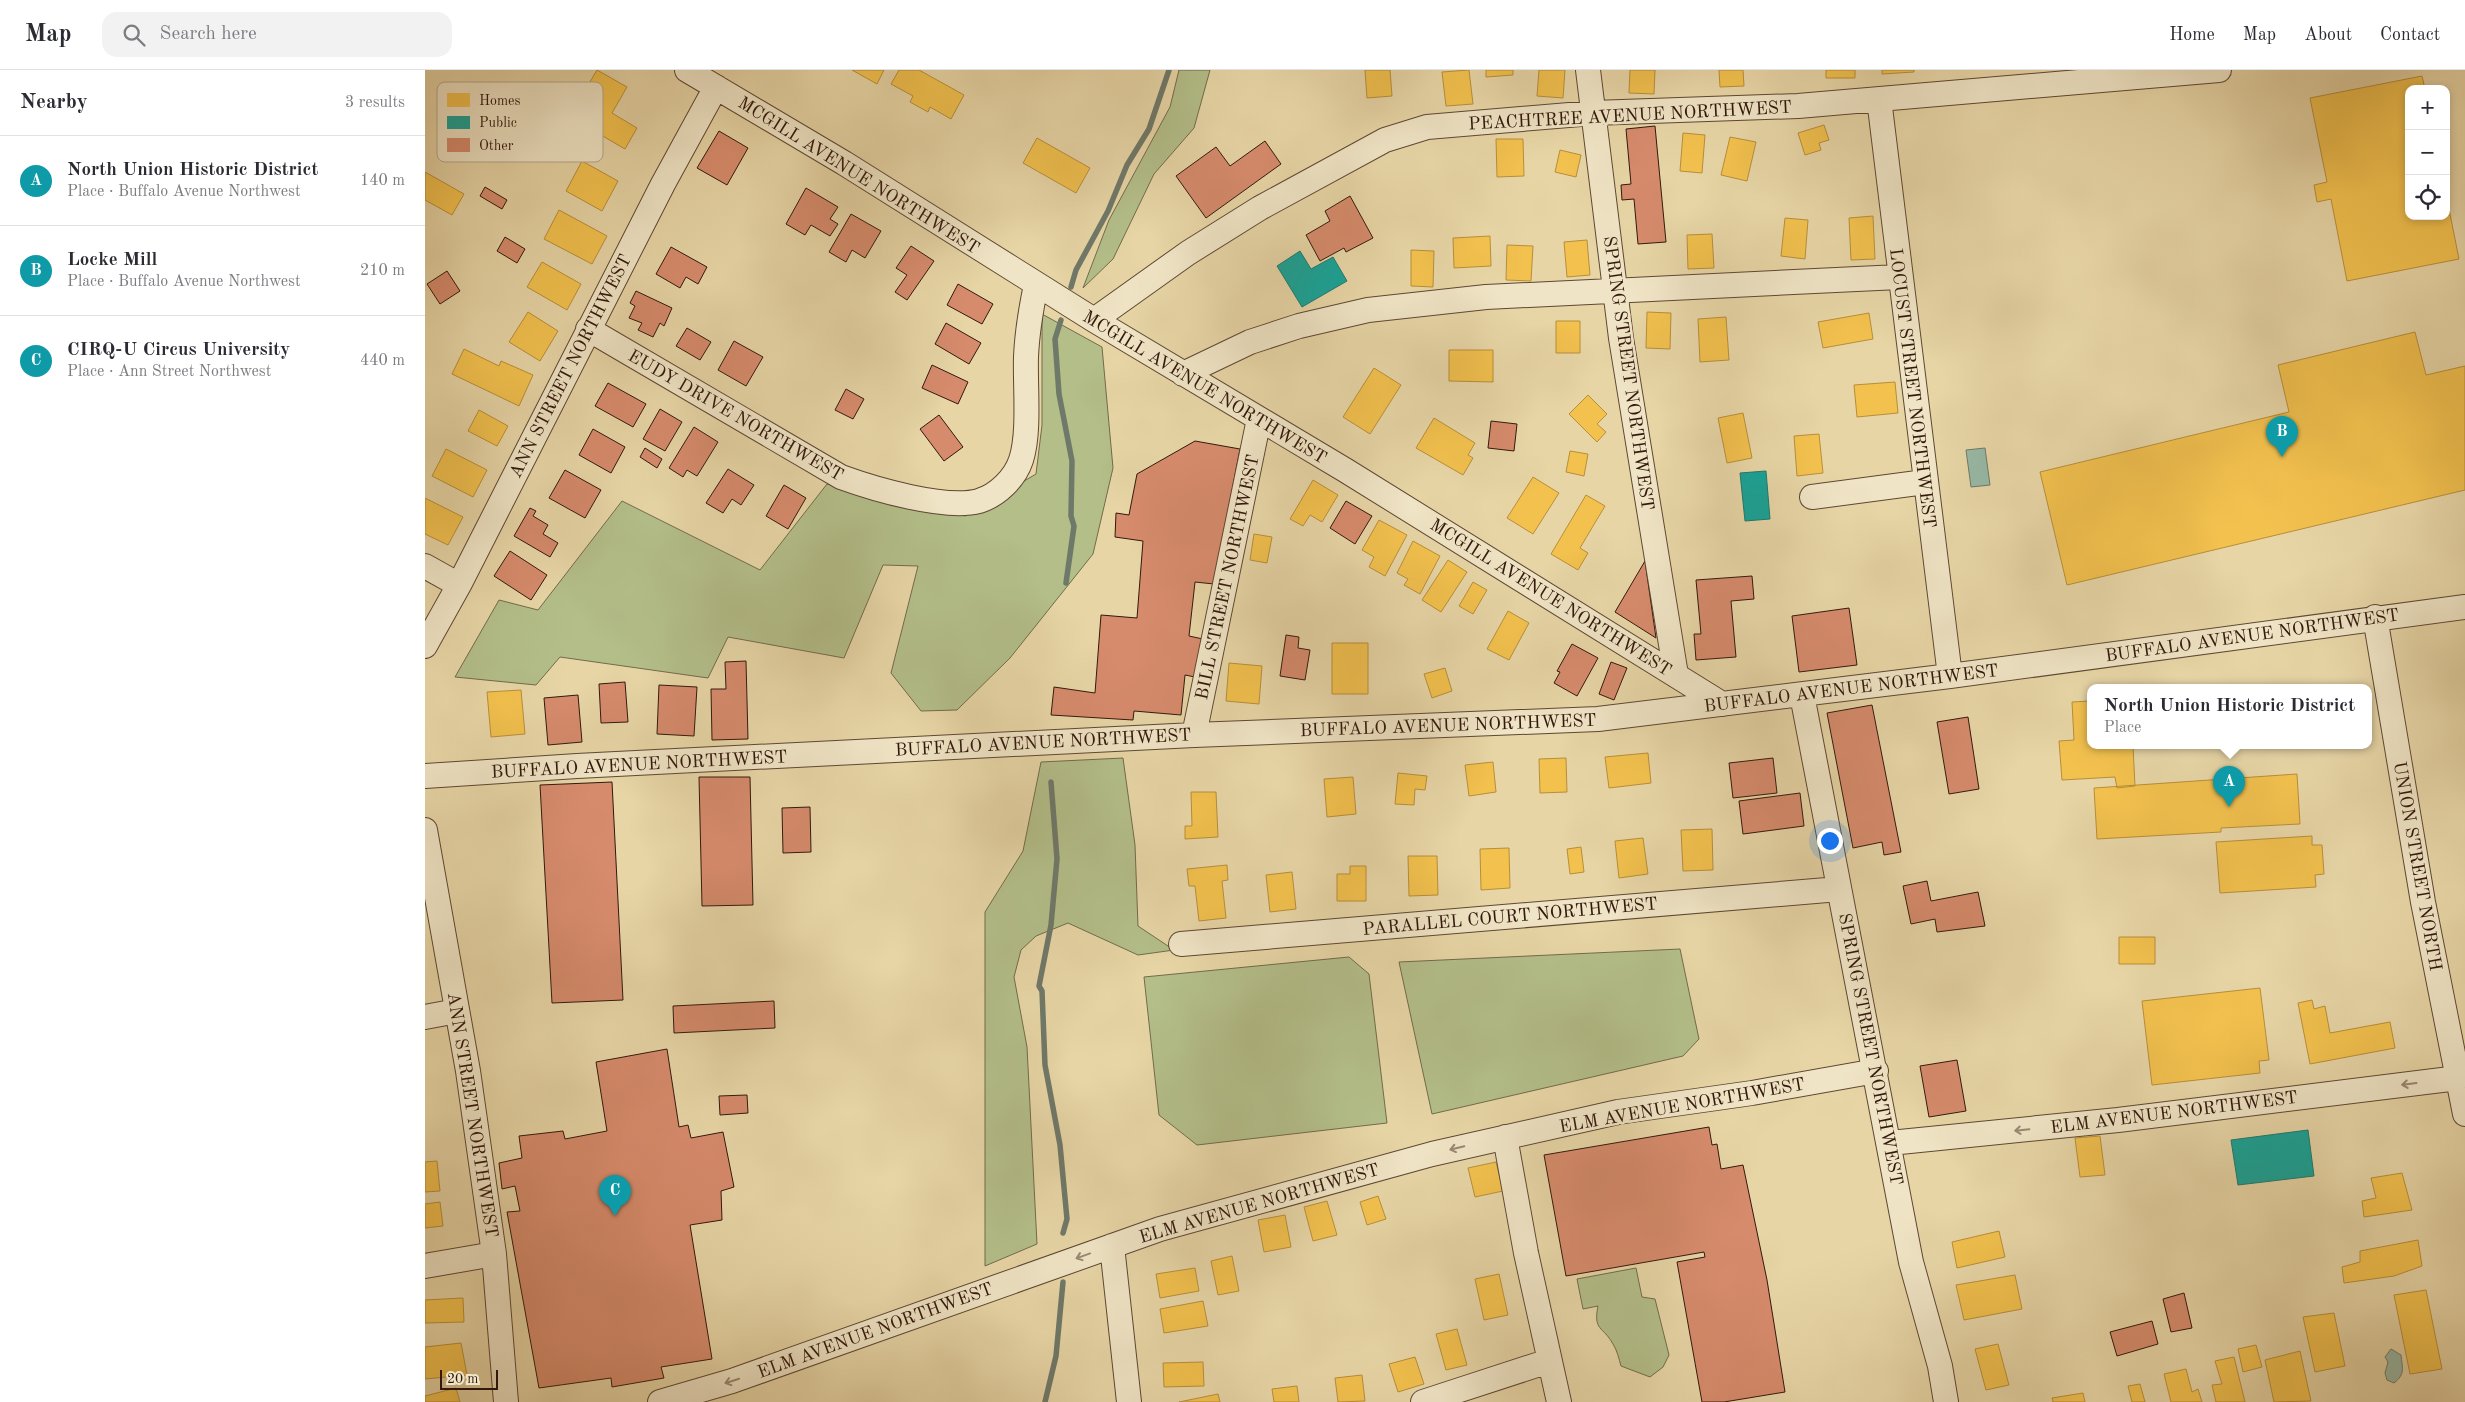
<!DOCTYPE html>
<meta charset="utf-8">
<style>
:root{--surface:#fff;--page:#f2f2f3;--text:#2b2b33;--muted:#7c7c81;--line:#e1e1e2;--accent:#7c3aed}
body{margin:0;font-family:"Old Standard TT",serif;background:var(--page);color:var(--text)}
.controls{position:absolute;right:15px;top:15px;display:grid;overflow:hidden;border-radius:10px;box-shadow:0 2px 8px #0003}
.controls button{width:45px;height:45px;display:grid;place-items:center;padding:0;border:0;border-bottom:1px solid var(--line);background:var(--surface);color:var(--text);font:25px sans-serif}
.scale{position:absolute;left:15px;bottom:12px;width:58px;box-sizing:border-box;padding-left:5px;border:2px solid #32180d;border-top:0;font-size:14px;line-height:18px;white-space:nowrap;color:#32180d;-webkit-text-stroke:4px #efe4c5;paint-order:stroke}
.you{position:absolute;left:1404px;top:770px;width:18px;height:18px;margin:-12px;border:4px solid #fff;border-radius:50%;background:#1a73e8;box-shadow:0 0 0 8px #1a73e833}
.badge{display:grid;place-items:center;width:32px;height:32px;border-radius:50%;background:var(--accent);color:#fff;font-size:16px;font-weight:700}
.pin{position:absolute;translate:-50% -41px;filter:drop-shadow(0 1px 2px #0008)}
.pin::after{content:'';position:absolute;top:26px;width:18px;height:15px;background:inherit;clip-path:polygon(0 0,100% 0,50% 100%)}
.popup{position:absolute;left:1662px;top:614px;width:285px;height:65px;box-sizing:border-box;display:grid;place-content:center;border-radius:10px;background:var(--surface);filter:drop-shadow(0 1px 4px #0005);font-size:16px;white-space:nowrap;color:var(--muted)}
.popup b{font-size:19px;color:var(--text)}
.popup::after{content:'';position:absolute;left:50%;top:100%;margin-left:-10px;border:10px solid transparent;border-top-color:var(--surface)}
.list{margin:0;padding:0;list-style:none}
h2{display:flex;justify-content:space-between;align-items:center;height:65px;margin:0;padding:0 20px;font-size:21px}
h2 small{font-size:16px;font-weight:400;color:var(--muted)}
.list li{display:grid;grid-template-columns:32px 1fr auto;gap:15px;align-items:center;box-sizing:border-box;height:90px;padding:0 20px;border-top:1px solid var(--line)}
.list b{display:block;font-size:19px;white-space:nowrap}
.list p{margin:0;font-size:16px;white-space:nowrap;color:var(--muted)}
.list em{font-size:16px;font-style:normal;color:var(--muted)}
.icon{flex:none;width:28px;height:28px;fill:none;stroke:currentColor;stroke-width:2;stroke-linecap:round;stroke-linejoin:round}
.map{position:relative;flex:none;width:2040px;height:1332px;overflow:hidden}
header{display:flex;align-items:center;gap:30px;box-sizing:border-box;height:70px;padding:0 25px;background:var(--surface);border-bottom:1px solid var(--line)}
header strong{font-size:24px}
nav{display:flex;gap:28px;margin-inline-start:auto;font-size:18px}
.search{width:350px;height:45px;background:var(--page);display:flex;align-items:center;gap:12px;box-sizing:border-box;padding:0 18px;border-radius:15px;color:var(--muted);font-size:19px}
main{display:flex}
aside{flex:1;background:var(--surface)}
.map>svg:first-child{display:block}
.green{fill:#b3be89;stroke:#726b4b}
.water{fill:#97b9a6;stroke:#6f7969}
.homes{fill:#f2c14e;stroke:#b88e3a}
.public{fill:#17a398;stroke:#1f796e}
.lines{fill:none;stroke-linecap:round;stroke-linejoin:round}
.stream{stroke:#6f7969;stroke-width:5.5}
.building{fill:#d68b6c;stroke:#32180d}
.minor-casing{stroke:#5f4733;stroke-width:26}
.minor{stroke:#efe4c5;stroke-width:24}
.oneway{stroke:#9a8872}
.labels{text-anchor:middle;stroke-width:5;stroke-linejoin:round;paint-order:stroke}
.street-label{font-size:18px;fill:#32180d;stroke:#efe4c5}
.key{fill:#efe4c5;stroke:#b6a78e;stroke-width:1}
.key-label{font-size:14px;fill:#32180d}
</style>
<header>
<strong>Map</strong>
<div class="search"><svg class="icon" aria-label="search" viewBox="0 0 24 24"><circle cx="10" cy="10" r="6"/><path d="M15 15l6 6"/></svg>Search here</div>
<nav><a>Home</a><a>Map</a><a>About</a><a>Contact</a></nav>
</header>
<main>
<aside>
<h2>Nearby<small>3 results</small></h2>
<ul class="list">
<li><span class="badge" style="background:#0f9aa8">A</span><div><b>North Union Historic District</b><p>Place · Buffalo Avenue Northwest</p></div><em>140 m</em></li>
<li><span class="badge" style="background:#0f9aa8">B</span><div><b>Locke Mill</b><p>Place · Buffalo Avenue Northwest</p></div><em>210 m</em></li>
<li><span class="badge" style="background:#0f9aa8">C</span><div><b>CIRQ-U Circus University</b><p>Place · Ann Street Northwest</p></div><em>440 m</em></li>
</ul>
</aside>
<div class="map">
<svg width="2040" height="1332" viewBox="0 0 2040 1332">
<rect width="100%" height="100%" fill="#e7d5a6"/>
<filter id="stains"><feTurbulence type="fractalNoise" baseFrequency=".004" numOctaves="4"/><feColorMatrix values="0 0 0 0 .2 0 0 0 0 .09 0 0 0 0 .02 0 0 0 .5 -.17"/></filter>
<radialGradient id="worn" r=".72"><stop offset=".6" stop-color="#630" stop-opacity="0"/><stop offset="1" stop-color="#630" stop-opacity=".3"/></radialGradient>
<!-- green -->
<path class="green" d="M754,0h31l-16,58 -40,46 -41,85 -30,29 26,-68 61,-113z
M617,244l60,33 11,121 -20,86 -83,104 -53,52 -36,1 -30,-38 27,-107 -35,-1 -39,93 -116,-21 -20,41 -148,-21 -24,28 -81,-8 44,-77 39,10 84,-109 138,69 67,-86 138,32 71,-42 6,-49z
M698,688l12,87 3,81 36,24 -36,5 -70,-32 -32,13 -15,14 -7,27 13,70 10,197 -52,22v-354l38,-61 18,-89z
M1255,879l19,90 -16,17 -251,58 -33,-152z
M924,887l20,17 18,149 -190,22 -38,-30 -15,-138z
M1211,1198l6,29 13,2 14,56 -6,12 -13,10 -29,-11c-2,-7 -4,-16 -8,-22 -10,-18 -20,-13 -15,-38l-15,3 -6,-30z"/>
<!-- water -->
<path class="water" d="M1560,378l5,37 -19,2 -5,-37z
M1966,1279l10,6c1,12 5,19 -7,28l-7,-3 -2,-7 3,-11 -3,-5z"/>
<!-- homes -->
<path class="homes" d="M172,0l30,17 -15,26 25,15 -12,21 -31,-18 6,-9 -25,-15z
M427,0h32l-7,14z
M474,0h20l45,25 -13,24 -21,-12 -2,5 -18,-10 3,-6 -22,-12z
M940,0h25l2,26 -25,2z
M1044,0l4,34 -27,2 -4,-34z
M1061,0h27v5l-27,2z
M1114,0h26l-2,28 -26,-2z
M1205,0h25l-1,24 -25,-1z
M1294,0h24l1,16 -24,1z
M1401,0h29v8h-29z
M1457,0h32v2l-32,2z
M1997,6l3,13h-16v127h37v-22l13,65 -112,22 -16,-82 -14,3 -3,-17 13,-3 -17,-84z
M1399,55l5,15 -10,3 2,7 -16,5 -7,-22z
M1258,63l22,2 -3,38 -22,-2z
M1305,67l26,5 -9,39 -26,-6z
M612,68l53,30 -14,25 -53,-30z
M1071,69h27l1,37 -27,1z
M1135,80l21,5 -5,22 -21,-5z
M157,91l36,20 -16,30 -36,-20z
M0,102l39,22 -12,21 -27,-15z
M134,140l48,26 -15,28 -48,-25z
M1448,146l2,43 -24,1 -2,-42z
M1360,148l23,2 -3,39 -24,-3z
M1287,164l2,34 -26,1 -1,-34z
M1065,166l1,30 -37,2 -1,-30z
M1162,170l3,35 -23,2 -3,-35z
M1082,175l26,1 -2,35 -25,-1z
M986,180l23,1 -1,36 -22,-1z
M117,192l39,22 -14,26 -40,-23z
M103,242l30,19 -18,30 -31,-19z
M1222,242l24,1 -1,36 -24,-1z
M1444,243l4,26 -50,9 -5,-26z
M1301,247l3,43 -29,2 -2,-43z
M1131,251h24v32h-24z
M1990,262l11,43 39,-9v124l-398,95 -27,-113 249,-60 -11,-47z
M39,279l35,17 2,-5 32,14 -14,31 -67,-32z
M1024,280h44v32l-44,-1z
M949,298l27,17 -31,49 -27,-17z
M1470,312l3,31 -41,4 -3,-32z
M1163,325l19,19 -10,10 9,8 -9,10 -28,-28z
M54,340l29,16 -11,20 -29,-15z
M1318,343l9,45 -25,5 -9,-45z
M1009,348l41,25 -7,12 5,3 -10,17 -47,-27z
M1394,364l4,39 -26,3 -3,-40z
M21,379l41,21 -14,27 -41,-21z
M1145,381l18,3 -4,22 -18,-4z
M1108,407l26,16 -26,41 -26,-16z
M888,410l25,15 -16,27 -12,-7 -7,11 -13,-7z
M1161,425l19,11 -25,42 8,5 -10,17 -27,-16z
M0,428l38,19 -15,28 -23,-11z
M954,450l28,15 -22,41 -16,-9 5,-10 -12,-7z
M829,464l18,3 -5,26 -17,-3z
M988,471l27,15 -20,38 -16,-9 4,-6 -11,-6z
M1023,490l19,12 -26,40 -19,-12z
M1048,512l14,8 -14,24 -14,-8z
M1083,541l21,12 -20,37 -22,-11z
M907,573h36v51h-36z
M804,593l33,3 -3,38 -33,-3z
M1020,598l7,23 -20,7 -8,-24z
M96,620l4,44 -34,3 -4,-45z
M1665,631v45h43l2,40 -18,2 -2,-11 -53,3 -3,-39 15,-1 -2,-38z
M1223,683l3,30 -42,5 -4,-31z
M1141,688l1,34 -27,1 -1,-34z
M1068,692l3,30 -27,4 -4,-31z
M973,703l29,3 -2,14 -10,-1 -1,16 -19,-1z
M1872,704l3,50 -79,4v4l-124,7 -3,-51z
M928,707l3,37 -29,3 -3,-38z
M766,722h25l2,45 -33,2v-13h7z
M1287,759l1,41 -30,1 -2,-41z
M1887,766v9h10l2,29 -9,1 1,12 -96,6 -4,-51z
M1218,768l5,36 -29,4 -4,-37z
M1156,777l3,25 -14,2 -3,-25z
M1084,778l1,40 -29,2 -1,-41z
M983,786h29l1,39 -29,1z
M802,795l1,15 -6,1 4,37 -27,3 -4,-35h-6l-2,-17z
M925,796h16v35h-29v-27h13z
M867,802l4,37 -26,3 -4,-37z
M1694,867h36v27h-36z
M1835,918l9,72 -10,1 1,12 -108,12 -10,-84z
M1887,930l2,9 11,-3 5,27 60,-11 5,26 -85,16 -12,-61z
M1675,1066l5,39 -25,2 -5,-39z
M12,1091l3,30 -15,1v-30z
M1071,1092l7,29 -28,6 -7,-29z
M1977,1103l10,37 -48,7 -2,-16 14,-3 -5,-20z
M953,1126l8,23 -19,6 -7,-23z
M902,1131l10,34 -24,6 -9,-34z
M15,1132l3,24 -18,2v-24z
M860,1145l6,32 -27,5 -6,-32z
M1574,1161l6,26 -48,11 -5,-26z
M1993,1170l4,26 -28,10 -50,7 -2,-16 18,-5v-11z
M807,1186l7,35 -21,4 -7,-34z
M770,1198l4,23 -39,7 -4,-24z
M1074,1204l9,41 -24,5 -9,-41z
M1590,1205l7,34 -58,11 -8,-35z
M2001,1220l16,79 -32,5 -16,-79z
M38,1228l1,24 -39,1v-23z
M778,1231l5,25 -44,7 -4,-24z
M1909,1243l11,53 -30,6 -12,-55z
M1032,1259l10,36 -21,5 -10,-36z
M36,1273l6,32 -42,4v-32z
M1573,1274l11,41 -23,5 -11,-41z
M1831,1275l6,22 -19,5 -5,-23z
M1875,1281l11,50 -37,1 -9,-42z
M990,1287l9,27 -26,8 -9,-28z
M1809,1287l11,45h-29l-4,-17 10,-1 -7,-23z
M778,1292l1,24 -40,1 -1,-24z
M1761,1299l6,23 6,-3 4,13h-31l-7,-28z
M937,1305l3,26 -27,1 -3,-24z
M1715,1314l5,18h-13l-4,-16z
M872,1316l2,16h-25l-2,-13z
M31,1318l4,14h-35v-6z
M1658,1323l2,9h-32l-1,-4z
M793,1324l2,8h-41z"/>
<!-- public -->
<path class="public" d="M875,181l11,18 22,-12 14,24 -45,26 -25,-41z
M1341,401l4,48 -25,2 -5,-48z
M1883,1060l6,46 -76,9 -7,-45z"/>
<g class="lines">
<!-- stream -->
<path class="stream" d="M646,217l5,-17 32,-59 19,-46 22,-36 20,-59
M636,250l-6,19 4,55 13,67 -1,55 3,10 -8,57
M626,712l6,77 -6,66 -12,61 3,5 3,74 15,80 7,74 -4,14
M620,1332l11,-46 7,-74"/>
</g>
<!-- building -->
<path class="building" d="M1230,56l11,116 -28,2 -4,-45 -12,1 -1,-15 10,-1 -5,-55z
M294,61l29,17 -21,37 -30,-17z
M840,71l16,23 -75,54 -30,-42 40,-29 14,19z
M60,117l22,13 -5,9 -22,-13z
M381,118l32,19 -8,12 8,5 -8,12 -19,-11 -6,10 -19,-11z
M925,126l23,42 -27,14 -2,-4 -24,13 -14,-26 24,-14 -5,-10z
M426,144l30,17 -16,27 -13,-8 -6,12 -17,-10z
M80,167l20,12 -8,14 -20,-12z
M486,176l23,15 -27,39 -12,-8 12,-17 -11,-7z
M246,177l36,20 -9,17 -12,-7 -6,11 -24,-14z
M22,201l13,20 -20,13 -13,-20z
M533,214l35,20 -11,20 -35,-19z
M211,221l36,17 -8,18 -4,-3 -7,14 -15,-7 4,-7 -13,-5 6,-12 -5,-3z
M521,253l35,20 -12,21 -34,-20z
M262,258l24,14 -11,18 -24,-14z
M309,271l29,16 -17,29 -28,-16z
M507,295l36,17 -10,22 -36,-16z
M183,313l38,21 -13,23 -38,-21z
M421,319l18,10 -11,20 -18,-9z
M235,339l22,13 -17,29 -22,-12z
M514,345l24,32 -19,14 -24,-32z
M1066,351l26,3 -3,27 -26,-3z
M269,357l24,15 -21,34 -10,-6 -4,7 -14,-9z
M168,359l32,18 -14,26 -32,-18z
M770,371l45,8 -26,135 -19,-2 -6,54 14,3 -8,38 -10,-2 -4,40 -47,-4 -1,9 -82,-5 3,-28 41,6 6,-78 36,3 6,-77 -28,-4 1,-24 13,2 8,-41z
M220,378l17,11 -5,9 -17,-11z
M303,399l26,16 -13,20 -9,-6 -9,14 -17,-10z
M140,400l36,20 -16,28 -36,-20z
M359,415l22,13 -18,31 -22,-13z
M921,431l26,15 -17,28 -25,-16z
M105,438l6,3 -3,5 15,9 -5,9 15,9 -8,14 -36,-21z
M85,481l37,24 -16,25 -37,-24z
M1220,491l11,77 -41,-26z
M1327,506l2,23 -23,2 5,56 -40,3 -2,-26h7l-5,-54z
M1424,538l8,57 -58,7 -7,-56z
M861,565l13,2 -1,11 12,2 -5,30 -25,-4z
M1147,574l26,14 -21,38 -23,-13 6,-11 -3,-1z
M321,591l2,78 -36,1 -1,-51h15l-1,-27z
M1186,592l16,6 -13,32 -15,-6z
M200,612l3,40 -27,1 -2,-39z
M234,615l38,2 -3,49 -37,-2z
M153,625l4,47 -34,3 -4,-47z
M1447,635l29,147 -17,3 -2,-13 -29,6 -26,-135z
M1543,647l11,72 -30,5 -12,-72z
M1348,688l4,35 -44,5 -4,-35z
M274,707h51l3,128 -51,1z
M187,712l11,218 -71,3 -12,-218z
M1375,723l4,33 -61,8 -4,-33z
M385,737l1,45 -28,1 -1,-45z
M1502,811l4,20 47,-9 7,34 -48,6 -2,-13 -24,5 -8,-38z
M349,931l1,27 -101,5 -1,-27z
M242,979l12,78 9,-2 3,13 32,-6 11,55 -13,4 1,29 -32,5 22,134 -51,8 3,11 -52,9 -1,-9 -72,10 -32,-176 13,-1 -5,-25 -13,3 -3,-26 23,-5 -3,-22 44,-5 2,8 42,-8 -11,-69z
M1532,990l9,51 -37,6 -9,-51z
M322,1025l1,18 -28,2 -1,-19z
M1284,1057l3,18 5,-1 4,25 22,-4 24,115 18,112 -61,10h-22l-25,-140 28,-5 -1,-5 -138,24 -22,-121z
M1759,1223l8,35 -21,4 -8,-33z
M1727,1251l6,23 -41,12 -7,-24z"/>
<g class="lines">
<!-- minor casing -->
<g class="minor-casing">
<path id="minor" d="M262,0l157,93 250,157 251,150 377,234
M1163,0l33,268 55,337
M1454,29l71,577
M669,250l94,-67 72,-45 125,-68 42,-13 166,-14 205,-7 421,-36
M163,259l253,148c33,12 104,33 138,24 19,-6 36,-23 42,-41 9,-27 4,-74 5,-103 1,-25 5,-48 10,-72
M758,304l67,-32 49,-16 69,-16 118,-13 413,-20
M1387,427l113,-15
M0,496l34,19
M1950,547l48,285 42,212
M0,576l34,-61 204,-401 53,-97
M1377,625l109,567 29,104 6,36
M769,665l65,-316
M0,706l152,-10 617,-31 404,-16 352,-43 515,-69
M0,760l43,241 26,183 12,148
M756,874l658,-55
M0,947l32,-6
M1080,1067l21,116 33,149
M1465,1073l228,-23 340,-42
M687,1176l17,156
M0,1196l69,-12
M235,1332l72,-21 428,-152 272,-75 186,-42 134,-19 124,-22
M998,1332l126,-41"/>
</g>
<!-- minor -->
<use href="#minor" class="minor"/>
</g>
<!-- one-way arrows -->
<defs><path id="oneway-shaft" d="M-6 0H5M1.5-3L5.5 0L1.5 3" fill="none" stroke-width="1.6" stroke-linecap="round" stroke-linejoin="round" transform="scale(1.25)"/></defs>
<g class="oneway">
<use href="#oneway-shaft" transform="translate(1984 1014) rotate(173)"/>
<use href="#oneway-shaft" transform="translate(1597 1060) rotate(174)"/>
<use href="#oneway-shaft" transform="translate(1032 1078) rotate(167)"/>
<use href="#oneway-shaft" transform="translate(658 1186) rotate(160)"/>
<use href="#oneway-shaft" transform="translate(307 1311) rotate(162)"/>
</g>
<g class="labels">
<!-- street labels -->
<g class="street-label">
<text transform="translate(1205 45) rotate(-3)" y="6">PEACHTREE AVENUE NORTHWEST</text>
<text transform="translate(434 105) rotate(32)" y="6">MCGILL AVENUE NORTHWEST</text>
<text transform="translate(145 296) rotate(-63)" y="6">ANN STREET NORTHWEST</text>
<text transform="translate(1204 303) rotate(82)" y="6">SPRING STREET NORTHWEST</text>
<text transform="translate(780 317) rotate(31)" y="6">MCGILL AVENUE NORTHWEST</text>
<text transform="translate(1488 318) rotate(83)" y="6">LOCUST STREET NORTHWEST</text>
<text transform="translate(311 345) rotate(30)" y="6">EUDY DRIVE NORTHWEST</text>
<text transform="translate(802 507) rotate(-78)" y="6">BILL STREET NORTHWEST</text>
<text transform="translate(1126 527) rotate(32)" y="6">MCGILL AVENUE NORTHWEST</text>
<text transform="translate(1827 565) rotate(-8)" y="6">BUFFALO AVENUE NORTHWEST</text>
<text transform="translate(1426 618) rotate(-7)" y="6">BUFFALO AVENUE NORTHWEST</text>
<text transform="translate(1023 655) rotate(-2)" y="6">BUFFALO AVENUE NORTHWEST</text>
<text transform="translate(618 672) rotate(-3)" y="6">BUFFALO AVENUE NORTHWEST</text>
<text transform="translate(214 694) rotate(-3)" y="6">BUFFALO AVENUE NORTHWEST</text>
<text transform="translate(1993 796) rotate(80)" y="6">UNION STREET NORTH</text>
<text transform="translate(1085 846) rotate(-5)" y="6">PARALLEL COURT NORTHWEST</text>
<text transform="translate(1446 979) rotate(79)" y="6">SPRING STREET NORTHWEST</text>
<text transform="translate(1257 1035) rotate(-10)" y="6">ELM AVENUE NORTHWEST</text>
<text transform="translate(1749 1042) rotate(-7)" y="6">ELM AVENUE NORTHWEST</text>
<text transform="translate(48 1045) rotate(81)" y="6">ANN STREET NORTHWEST</text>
<text transform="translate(834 1133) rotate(-16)" y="6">ELM AVENUE NORTHWEST</text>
<text transform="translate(450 1260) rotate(-20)" y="6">ELM AVENUE NORTHWEST</text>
</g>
</g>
<!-- legend -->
<rect x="12" y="12" width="166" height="80" rx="8" class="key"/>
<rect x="22" y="23" width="23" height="14" fill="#f2c14e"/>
<rect x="22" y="46" width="23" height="13" fill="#17a398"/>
<rect x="22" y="68" width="23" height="14" fill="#d68b6c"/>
<g class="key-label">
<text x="54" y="35">Homes</text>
<text x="54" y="57">Public</text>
<text x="54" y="80">Other</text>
</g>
<rect width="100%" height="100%" filter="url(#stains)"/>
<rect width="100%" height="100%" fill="url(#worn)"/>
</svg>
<div class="controls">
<button>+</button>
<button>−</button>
<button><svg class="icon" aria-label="locate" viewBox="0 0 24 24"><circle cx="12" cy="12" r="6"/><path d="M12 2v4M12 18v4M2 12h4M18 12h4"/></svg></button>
</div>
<div class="scale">20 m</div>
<div class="you"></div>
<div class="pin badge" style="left:1804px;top:737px;background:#0f9aa8">A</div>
<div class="popup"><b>North Union Historic District</b>Place</div>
<div class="pin badge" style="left:1857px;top:387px;background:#0f9aa8">B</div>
<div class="pin badge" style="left:190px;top:1146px;background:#0f9aa8">C</div>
</div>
</main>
